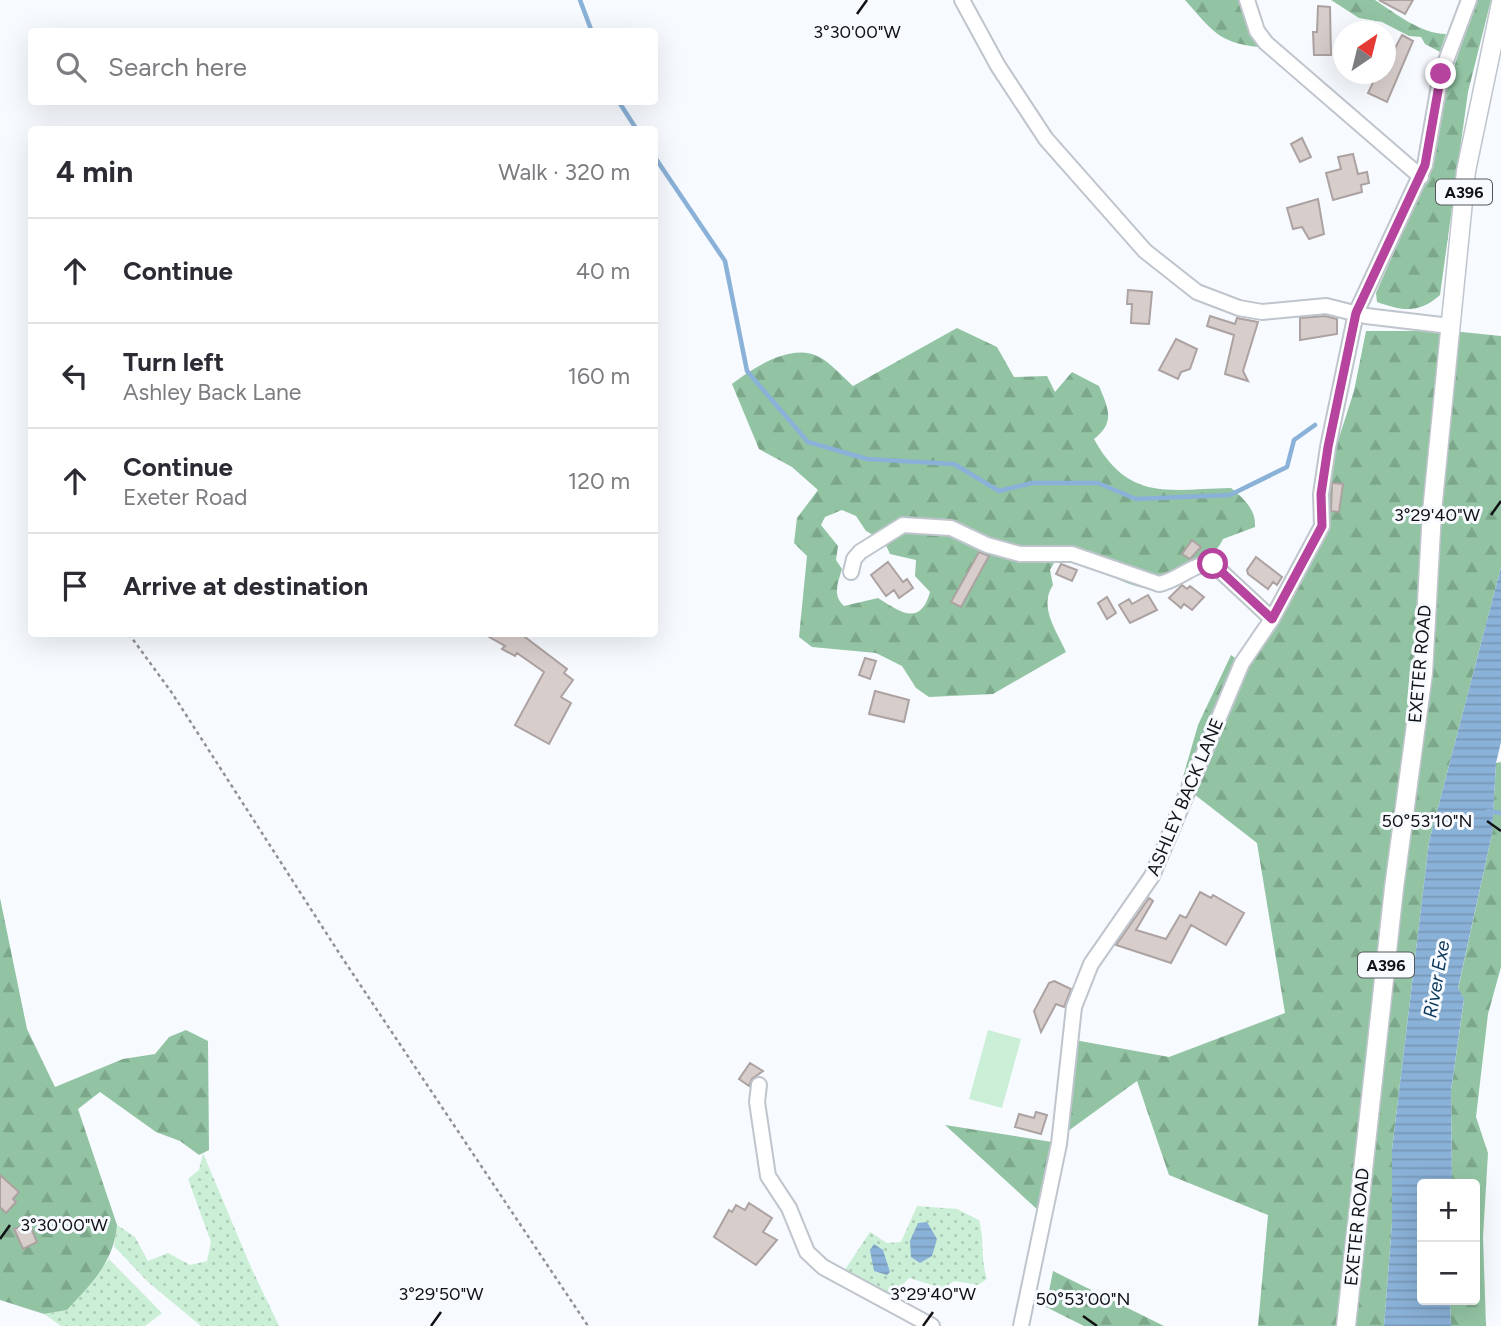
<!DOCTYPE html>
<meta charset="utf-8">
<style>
:root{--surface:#fff;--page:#f2f2f3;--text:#2b2b33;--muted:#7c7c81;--line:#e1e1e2}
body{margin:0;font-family:Figtree,sans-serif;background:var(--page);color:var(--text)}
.controls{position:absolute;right:21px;bottom:21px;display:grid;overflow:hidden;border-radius:7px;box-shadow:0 7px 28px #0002}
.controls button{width:63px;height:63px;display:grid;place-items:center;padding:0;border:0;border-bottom:2px solid var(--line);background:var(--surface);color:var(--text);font:35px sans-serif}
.compass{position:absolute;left:1333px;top:21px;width:63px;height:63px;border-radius:50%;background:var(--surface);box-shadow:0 7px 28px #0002;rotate:35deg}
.stop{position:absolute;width:21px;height:21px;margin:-16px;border:5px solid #b6449e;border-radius:50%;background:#fff}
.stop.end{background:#b6449e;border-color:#fff;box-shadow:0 2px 7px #0008}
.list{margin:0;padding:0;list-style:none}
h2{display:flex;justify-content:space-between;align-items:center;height:91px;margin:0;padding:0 28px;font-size:30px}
h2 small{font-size:23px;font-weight:400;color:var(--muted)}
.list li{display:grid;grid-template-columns:46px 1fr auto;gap:21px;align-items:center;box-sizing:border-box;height:105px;padding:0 28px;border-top:2px solid var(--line)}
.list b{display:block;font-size:26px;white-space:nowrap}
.list p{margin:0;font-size:23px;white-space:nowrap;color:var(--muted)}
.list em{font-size:23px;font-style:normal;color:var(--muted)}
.icon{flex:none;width:38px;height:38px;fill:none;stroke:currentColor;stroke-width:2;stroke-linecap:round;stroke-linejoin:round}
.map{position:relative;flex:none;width:1501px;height:1326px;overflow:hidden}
.search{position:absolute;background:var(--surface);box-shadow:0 7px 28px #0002;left:28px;top:28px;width:630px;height:77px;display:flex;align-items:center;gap:18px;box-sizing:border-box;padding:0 24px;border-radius:7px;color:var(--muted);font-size:26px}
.panel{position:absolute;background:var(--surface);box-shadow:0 7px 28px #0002;left:28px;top:126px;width:630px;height:511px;border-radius:7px}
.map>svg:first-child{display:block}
.grass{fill:url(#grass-dots)}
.forest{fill:url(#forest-firs);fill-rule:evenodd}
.park{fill:#cbefd6}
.water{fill:url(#water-rules)}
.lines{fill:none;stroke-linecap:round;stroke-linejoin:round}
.stream{stroke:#8ab1d7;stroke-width:4.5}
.building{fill:#d7cdcb;stroke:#aca2a1;stroke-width:2}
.minor-casing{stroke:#bfc5cc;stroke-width:18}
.major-casing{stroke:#bfc5cc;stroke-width:21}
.path{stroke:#8f9195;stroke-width:2.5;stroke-dasharray:3.5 3.5;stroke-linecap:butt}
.minor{stroke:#fff;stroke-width:14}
.major{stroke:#fff;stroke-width:18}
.route{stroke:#b6449e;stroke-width:9}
.ticks{fill:none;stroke:#101215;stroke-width:2.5}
.labels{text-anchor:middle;stroke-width:6;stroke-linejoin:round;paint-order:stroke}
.shield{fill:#f7faff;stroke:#55585b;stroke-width:2}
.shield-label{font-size:16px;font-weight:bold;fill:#101215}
.street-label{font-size:18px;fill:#101215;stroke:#f7faff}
.water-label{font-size:19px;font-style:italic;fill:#073559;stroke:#f7faff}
.ticks-label{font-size:18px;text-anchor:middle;fill:#101215;stroke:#f7faff;stroke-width:6;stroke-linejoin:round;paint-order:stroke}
</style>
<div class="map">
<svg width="1501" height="1326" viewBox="0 0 1501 1326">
<defs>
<pattern id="grass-dots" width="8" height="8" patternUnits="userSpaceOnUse" patternTransform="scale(1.75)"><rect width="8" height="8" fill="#cbefd6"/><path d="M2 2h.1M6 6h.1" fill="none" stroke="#adccb7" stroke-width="1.8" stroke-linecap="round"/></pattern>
<pattern id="forest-firs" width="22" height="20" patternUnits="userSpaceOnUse" patternTransform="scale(1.75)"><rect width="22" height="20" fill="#92c4a3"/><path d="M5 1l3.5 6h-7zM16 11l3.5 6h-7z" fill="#7da78b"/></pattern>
<pattern id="water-rules" width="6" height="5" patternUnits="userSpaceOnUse" patternTransform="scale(1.75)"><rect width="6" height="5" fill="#8ab1d7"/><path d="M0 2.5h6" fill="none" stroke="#7697b8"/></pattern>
</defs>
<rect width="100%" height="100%" fill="#f7faff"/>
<!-- grass -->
<path class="grass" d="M203,1153l47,112 29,61h-78l-53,-44 -34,-36 3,-21 18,12 13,24 20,-8 22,12 17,-4 4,-19 -23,-63 11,-9z
M917,1206l40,3 22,11c6,21 1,39 8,59l-9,6 -23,-4 -13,7 -33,-10 -18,19 -47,-26 26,-39 17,11 14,-1z
M109,1259l53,54 -17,13h-84l-17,-12 23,-4z"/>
<!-- forest -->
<path class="forest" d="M1185,0h56l4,17 14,30c-41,-4 -47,-17 -74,-47z
M1331,0h44c20,13 46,34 71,34l-6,18 -15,-8 -4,-7 -12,-1 -27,-14 -23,-4z
M1478,0h13l-23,92 -28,203c-21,19 -38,16 -63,7l-1,-9 59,-134c-6,-31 31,-126 43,-159z
M957,328l40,19 17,30 33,-1 8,16 17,-20 27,14c9,22 17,36 -5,53 35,64 76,50 137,49 13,11 25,21 24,39l-32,12c-8,16 -19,25 -34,36 -55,39 -84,-21 -134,-14l-5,9 3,15c-15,22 4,46 13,67l-73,42 -64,3 -13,-9 -14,-22 -26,-13 -64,-6 -13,-10 8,-81 -13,-13 3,-25 21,-28 -26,-23 -33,-18 -27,-65c21,-16 60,-42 87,-27 12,6 24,20 34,29zM842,510l14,6 10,15 18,10 6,13 26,6 -1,16 15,16c-10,36 -31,19 -52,6l-34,8c-12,-11 -6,-23 -2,-37l-6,-9 2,-14 -17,-21 4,-8z
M1366,331h86l49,5v231l-72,275 -37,308v74l-8,102h-126l10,-111 -99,-40 -32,-94 -84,61 -14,69 -94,-86 107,17 17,-103 100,18 116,-44 -28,-170 -76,-59 17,-59 33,-70 11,8 80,-137 -1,-32 33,-103z
M1501,762v205l-13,47 -12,103 12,36 -5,84 3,89h-35l-1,-26h25v-116h-23l-1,-93 13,-91 -6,-11 34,-155 4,-71z
M0,898l27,131 28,58 68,-28 32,-5 14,-17 17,-7 22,11 1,109 -10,5 -19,-14 -24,-9 -56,-40 -22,17 39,116c-3,37 -26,59 -50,85l-23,4 -44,-14z
M1053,1271l111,55h-80l-38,-19z"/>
<!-- park -->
<path class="park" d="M988,1030l33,9 -19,69 -33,-9z"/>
<!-- water -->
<path class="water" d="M1501,567v175l-5,21 -4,71 -34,154 6,11 -13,92 1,93h-30v116h28l1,26h-67l8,-102v-74l37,-308z
M927,1222l10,17 -5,17 -12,7 -9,-6 -1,-16 8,-18z
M874,1244l9,6 7,22 -3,3 -13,-4 -4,-21z"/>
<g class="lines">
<!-- stream -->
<path class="stream" d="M580,0l12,32
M619,102l18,28
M654,156l71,105 22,110 61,71 59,17 87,5 45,27 33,-8h66l38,16 94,-4 57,-28 7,-27 21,-15
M1488,811l13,2"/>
</g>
<!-- building -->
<path class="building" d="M1379,0h34l-8,14z
M1318,6l12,1 1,48h-17l-1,-23h4z
M1402,35l11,6 -26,61 -19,-9 9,-19h8v-17l4,-7 4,2z
M1302,138l9,19 -11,5 -9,-18z
M1353,154l5,20 9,-2 2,11 -8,2 1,7 -29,8 -7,-27 15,-4 -3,-12z
M1318,199l6,35 -15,5 -7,-12 -9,2 -6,-21z
M1128,290l24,2 -3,32 -18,-1 1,-19h-5z
M1210,316l25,8 2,-6 21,4 -15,49 5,10 -23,-7 9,-39 -27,-9z
M1325,316l12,3v15l-37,6v-22z
M1176,339l21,10 -7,20 -9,3 -3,7 -19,-9z
M1332,483l11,1 -4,28 -8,-1z
M1192,540l9,7 -11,12 -8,-5z
M979,552l10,4 -28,51 -10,-5z
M1256,557l26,20 -5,8 -4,-3 -5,7 -20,-15 -1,-4z
M888,562l15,20 4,-3 6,9 -14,10 -5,-8 -8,6 -15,-21z
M1061,564l16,6 -5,11 -16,-7z
M1182,585l5,4 3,-3 14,11 -12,13 -8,-6 -3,4 -12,-10z
M1148,595l9,15 -27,13 -11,-18 10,-6 3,5z
M1107,597l9,16 -9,6 -9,-16z
M484,634h37l46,35 -3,4 9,7 -12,17 10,6 -22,41 -34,-19 29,-53 -27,-19 -2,3 -13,-7 3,-3z
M865,658l11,3 -6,18 -11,-4z
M875,691l34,9 -5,22 -35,-8z
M1200,892l11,6 2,-3 31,18 -18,32 -35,-20 -20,38 -55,-18 33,-47 4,3 -17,29 30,9 14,-24 6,3z
M1054,981l17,8 -7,18 -8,-3 -15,28 -7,-21 15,-28z
M750,1063l13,8 -11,8 -3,7 -10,-7z
M1036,1112l11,3 -6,19 -26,-7 4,-13 15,4z
M0,1175l19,17 -6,7 3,3 -10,11 -6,-6z
M749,1203l23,15 -9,14 14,8 -21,25 -42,-28 15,-27 3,2 4,-7 9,5z
M29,1223l8,19 -14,7 -9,-20z"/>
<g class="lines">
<!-- minor casing -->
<g class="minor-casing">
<path id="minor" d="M962,0l36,66 48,73 99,112 52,41 42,16 23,4 64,-6 40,10 84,10
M1247,0l10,31 9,12 155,134
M851,572l3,-13 6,-7 43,-27 48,3 36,17 33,9h52l87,30c19,-3 35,-22 54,-20l59,55
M759,1085l-2,17 11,74 21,32 18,44 16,15 109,59
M1021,1326l38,-182 15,-137 17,-43 61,-88 90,-213 30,-44 50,-93 -1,-32 7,-47 28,-134 69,-148 16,-91 28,-74"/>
</g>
<!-- major casing -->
<g class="major-casing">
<path id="major" d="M1346,1326l48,-438 29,-215 9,-161 34,-341 35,-168"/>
</g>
<!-- path -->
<path class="path" d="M129,634l43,59 169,263 247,370"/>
<!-- minor -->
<use href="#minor" class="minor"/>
<!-- major -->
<use href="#major" class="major"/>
</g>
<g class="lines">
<!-- route -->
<path class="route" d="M1213,564l59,55 50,-93 -1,-32 7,-47 28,-134 69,-148 16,-91"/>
</g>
<!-- ticks -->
<path class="ticks" d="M857,14l10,-14M1491,515l10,-14M1487,821l14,10M0,1239l10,-14M1083,1316l14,10M431,1326l10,-14M923,1326l10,-14"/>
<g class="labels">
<!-- shield labels -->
<g class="shield">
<rect x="1436" y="179.5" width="56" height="25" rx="5"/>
<rect x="1358" y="952.5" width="56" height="25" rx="5"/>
</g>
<g class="shield-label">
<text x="1464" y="198">A396</text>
<text x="1386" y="971">A396</text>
</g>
<!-- street labels -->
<g class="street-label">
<text transform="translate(1420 664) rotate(-85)" y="6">EXETER ROAD</text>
<text transform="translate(1185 797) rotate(-67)" y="6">ASHLEY BACK LANE</text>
<text transform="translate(1357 1227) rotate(-84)" y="6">EXETER ROAD</text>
</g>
<!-- water labels -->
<g class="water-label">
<text transform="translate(1436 979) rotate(-80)" y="7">River Exe</text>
</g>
</g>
<g class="ticks-label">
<text x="857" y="38">3°30'00"W</text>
<text x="1437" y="521">3°29'40"W</text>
<text x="1427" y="827">50°53'10"N</text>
<text x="64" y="1231">3°30'00"W</text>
<text x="441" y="1300">3°29'50"W</text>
<text x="933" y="1300">3°29'40"W</text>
<text x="1083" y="1305">50°53'00"N</text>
</g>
</svg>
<div class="controls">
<button>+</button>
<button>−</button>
</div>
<svg class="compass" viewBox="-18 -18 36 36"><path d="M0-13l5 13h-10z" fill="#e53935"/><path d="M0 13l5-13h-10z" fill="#7c7c81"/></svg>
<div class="stop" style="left:1213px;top:564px"></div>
<div class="stop end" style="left:1441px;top:74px"></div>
<div class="search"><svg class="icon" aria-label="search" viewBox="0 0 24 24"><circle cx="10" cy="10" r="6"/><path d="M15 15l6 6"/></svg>Search here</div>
<section class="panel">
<h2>4 min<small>Walk · 320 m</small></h2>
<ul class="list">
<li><svg class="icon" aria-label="ahead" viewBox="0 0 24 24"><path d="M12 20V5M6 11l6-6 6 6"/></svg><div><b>Continue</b></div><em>40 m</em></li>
<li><svg class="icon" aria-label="left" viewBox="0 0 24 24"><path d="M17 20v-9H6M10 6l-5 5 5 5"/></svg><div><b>Turn left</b><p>Ashley Back Lane</p></div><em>160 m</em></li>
<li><svg class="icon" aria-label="ahead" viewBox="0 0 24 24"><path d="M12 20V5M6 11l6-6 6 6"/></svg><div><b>Continue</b><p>Exeter Road</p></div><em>120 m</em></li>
<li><svg class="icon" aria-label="arrive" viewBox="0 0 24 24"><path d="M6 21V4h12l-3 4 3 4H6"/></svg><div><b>Arrive at destination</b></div></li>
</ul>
</section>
</div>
